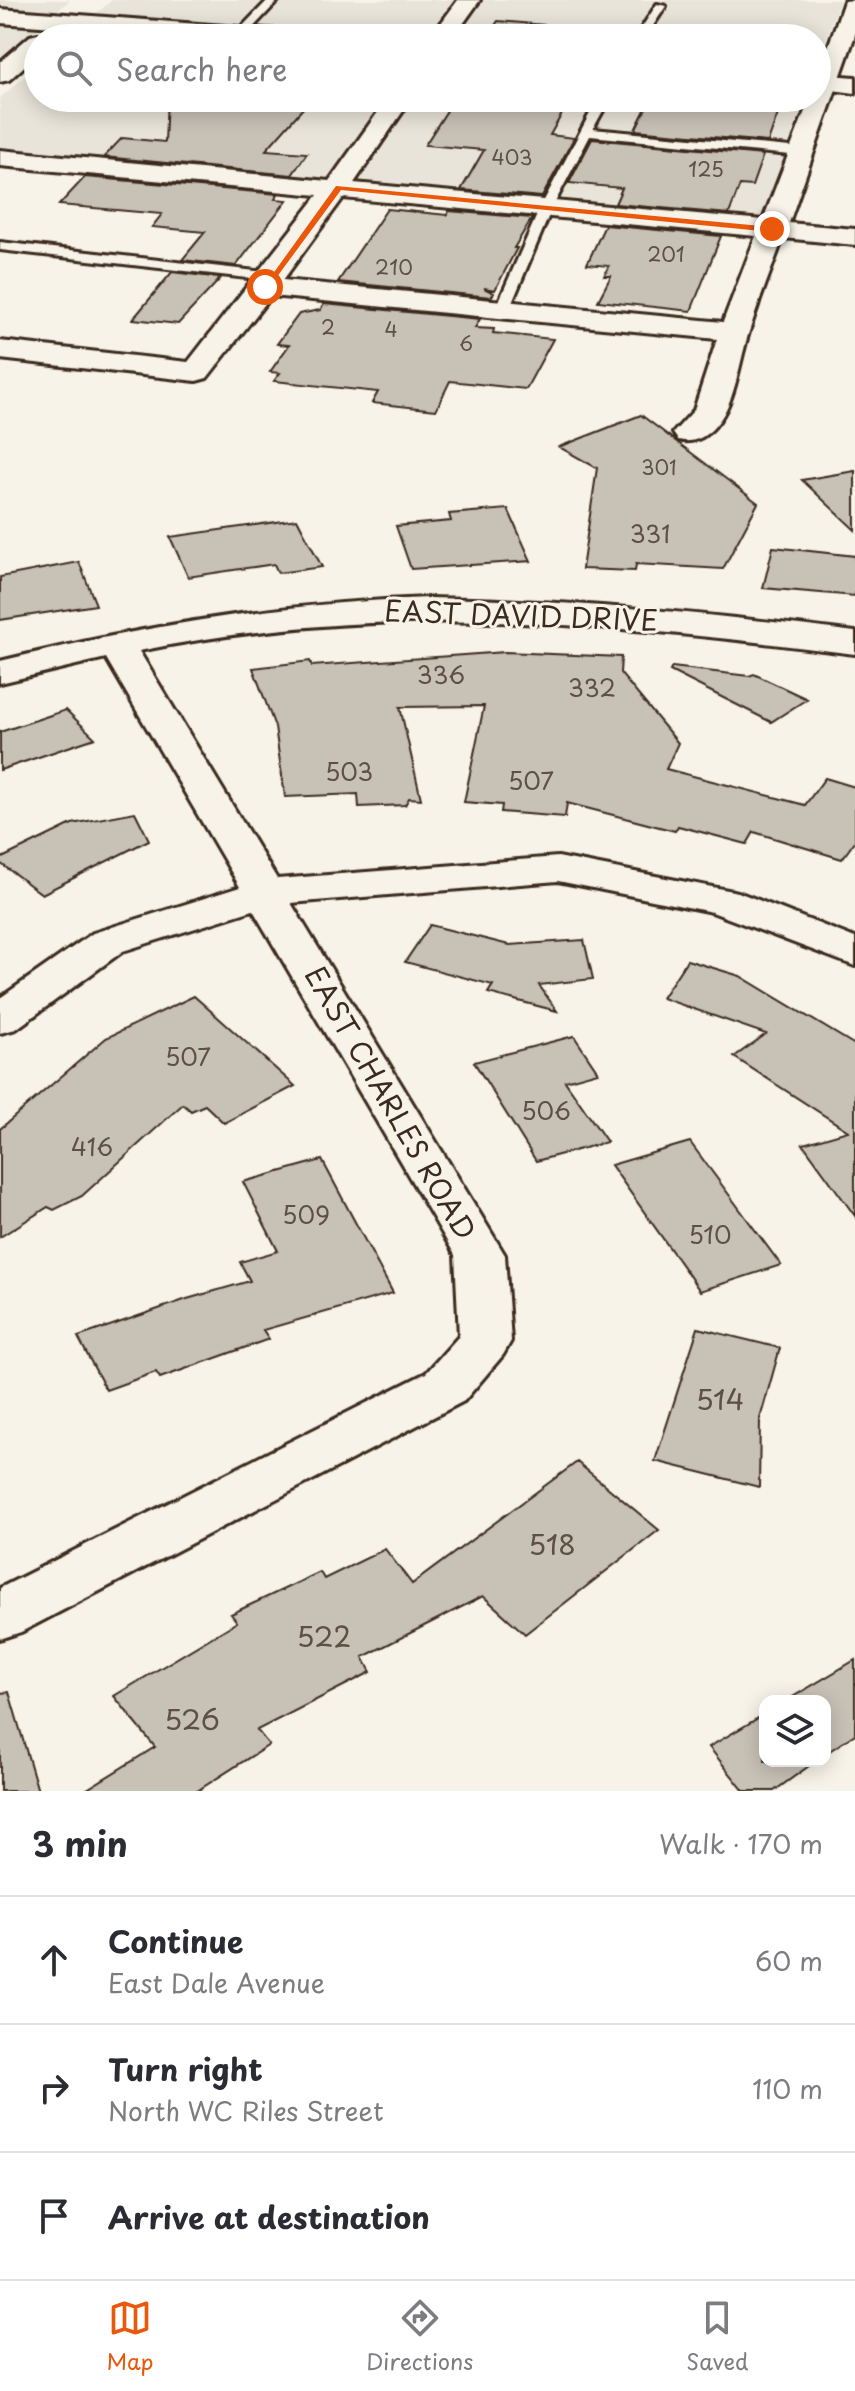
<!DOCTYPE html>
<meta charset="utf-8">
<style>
:root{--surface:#fff;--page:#f2f2f3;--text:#2b2b33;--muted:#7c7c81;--line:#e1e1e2;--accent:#ea580c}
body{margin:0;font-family:"Playpen Sans",sans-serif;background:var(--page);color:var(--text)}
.controls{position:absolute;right:24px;bottom:24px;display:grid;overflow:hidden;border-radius:16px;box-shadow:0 4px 20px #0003}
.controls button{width:72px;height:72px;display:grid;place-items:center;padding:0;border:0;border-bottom:2px solid var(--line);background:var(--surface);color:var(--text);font:40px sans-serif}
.stop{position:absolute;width:24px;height:24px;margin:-18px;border:6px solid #ea580c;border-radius:50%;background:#fff}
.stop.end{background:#ea580c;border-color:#fff;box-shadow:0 2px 8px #0008}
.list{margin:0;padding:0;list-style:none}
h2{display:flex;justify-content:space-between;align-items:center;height:104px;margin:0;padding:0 32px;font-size:34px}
h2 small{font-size:26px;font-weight:400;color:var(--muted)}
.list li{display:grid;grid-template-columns:52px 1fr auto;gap:24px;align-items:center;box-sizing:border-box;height:128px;padding:0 32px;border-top:2px solid var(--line)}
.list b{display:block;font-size:30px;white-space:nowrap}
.list p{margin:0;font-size:26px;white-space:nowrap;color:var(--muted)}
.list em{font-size:26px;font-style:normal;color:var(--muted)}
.icon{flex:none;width:44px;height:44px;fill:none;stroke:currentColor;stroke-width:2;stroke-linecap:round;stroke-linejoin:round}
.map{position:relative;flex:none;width:855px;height:1791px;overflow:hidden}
.search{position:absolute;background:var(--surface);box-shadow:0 4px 20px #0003;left:24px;right:24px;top:24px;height:88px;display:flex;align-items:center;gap:20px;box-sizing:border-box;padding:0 28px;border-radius:44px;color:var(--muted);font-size:30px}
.sheet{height:488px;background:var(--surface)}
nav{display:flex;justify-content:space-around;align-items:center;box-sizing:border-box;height:112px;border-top:2px solid var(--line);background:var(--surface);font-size:22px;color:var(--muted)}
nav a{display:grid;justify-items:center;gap:4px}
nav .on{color:var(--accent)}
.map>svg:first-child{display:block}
.built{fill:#e9e4d9}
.building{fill:#c8c1b6;stroke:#3b2a1e;stroke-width:2}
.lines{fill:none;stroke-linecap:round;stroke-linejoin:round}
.lane-casing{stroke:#3b2a1e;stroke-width:6}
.street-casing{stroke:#3b2a1e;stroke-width:6}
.secondary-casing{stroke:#3b2a1e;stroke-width:6}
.lane{fill:#f7f3e8;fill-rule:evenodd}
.street{fill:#f7f3e8;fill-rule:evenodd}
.secondary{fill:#f7f3e8;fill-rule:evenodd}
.route{fill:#ea580c}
.labels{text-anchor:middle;stroke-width:6;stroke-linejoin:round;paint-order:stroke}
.far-number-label{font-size:20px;fill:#5e5044}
.number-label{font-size:24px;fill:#5e5044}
.street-label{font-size:28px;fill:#3b2a1e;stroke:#f7f3e8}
.near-number-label{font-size:28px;fill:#5e5044}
</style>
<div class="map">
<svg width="855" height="1791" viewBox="0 0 855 1791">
<rect width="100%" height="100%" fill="#f7f3e8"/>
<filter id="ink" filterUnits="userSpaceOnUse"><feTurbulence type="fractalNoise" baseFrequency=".0125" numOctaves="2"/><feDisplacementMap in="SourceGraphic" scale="16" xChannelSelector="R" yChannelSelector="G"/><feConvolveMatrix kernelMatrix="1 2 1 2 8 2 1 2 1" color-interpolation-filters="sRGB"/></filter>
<g filter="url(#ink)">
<!-- built -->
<path class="built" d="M0,0h70l-70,61z
M112,0h728l-23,64v-26h-748z
M38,65v33h767l-44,122 -761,-72v-50z"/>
<!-- building -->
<path class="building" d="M498,21l48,4 -8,13h-52z
M167,98h145l-46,52 41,3 -15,22 -188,-18 18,-19 43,4z
M455,98h116l-21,37 24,3 -32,59 -81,-7 23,-40 -59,-5z
M651,98h124l-5,13h9l-11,31 -133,-12z
M592,139l171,16 -11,31 -12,-1 -11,29 -114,-10 7,-16 -53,-5z
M85,177l193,17 -3,5 12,1 -51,66 -54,-6 23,-28 -53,-5 10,-13 -103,-9z
M387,209l60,6 2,-4 83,7 -18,30h3l-22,42 -11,-2 10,5 -3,4 -153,-15z
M605,225l116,11 -30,75 -93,-10 13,-25h-7l5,-10 -22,-2z
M172,272l49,6 -43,46 -45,-5z
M324,304l156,15 -5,9 19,1 -1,4 60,6 -27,50 -76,-8 -14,29 -64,-7 6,-11 -104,-11 6,-8 -10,-1 19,-27 -12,-1 22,-30 21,-4z
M641,415l117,88 -35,66 -87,-5 -1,7 -53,-2 15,-101 -38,-21z
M855,471v59l-53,-50z
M508,509l23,52 -120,8 -15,-43 55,-5 -2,-7z
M297,519l25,48 -44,6 -4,-9 -86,13 -18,-40z
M773,547l82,9v40l-92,-8z
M79,562l17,43 -96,15v-43z
M505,652l116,5 -1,16 58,70 -12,26 139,36 20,-27 30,9v54l-13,18 -88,-27 -7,12 -69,-18 -3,5 -108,-28 -2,14 -64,-5 1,-7 -38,-3 20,-96 -84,1 21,92 -12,-1 -4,7 -46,2 -1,-13 -73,3 -10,-70 -22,-59 57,-7 2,5z
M672,667l77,9 5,-2 53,25 -36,23 -101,-51z
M66,710l29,28 -95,32v-38z
M135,812l14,28 -107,54 -42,-31v-4l72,-35z
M430,925l79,20 75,-5 9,39 -54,6 18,26 -69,-18 5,-8 -88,-23z
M687,960l53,16 115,69v171l-52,-72 45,-13 -114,-74 32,-23 -104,-36z
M194,996l101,90 -71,37 -19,-18 -14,6 -8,-7 -101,92 -28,14 -6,-3 -48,30v-108l106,-91z
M574,1036l24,36 -33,9 42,61 -71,19 -62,-99z
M690,1142l91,123 -81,26 -89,-126z
M322,1160l71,133 -130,37 6,9 -109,39 -4,-6 -50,18 -28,-53 109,-38 63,-18 -10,-19 38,-11 -35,-69z
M698,1328l82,20 -20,71 -1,68 -104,-26z
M577,1462l82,68 -134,104 -42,-38 -120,61 8,15 -114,58 12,15 -72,46h-113l71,-44 -41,-51 123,-74 -6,-8 89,-42 4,7 61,-30 27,35z
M855,1660v74l-30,20v-53h-39z
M9,1692l29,99h-38v-98z
M765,1714v47h51l-42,30h-30l-35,-44z"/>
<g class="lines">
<!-- lane casing -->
<g class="lane-casing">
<path id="lane" d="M268,0h11l-34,36h-8v-4z
M657,4l9,2 -21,32h-10z
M598,98h12l-17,31 208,19 6,4 -6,4 -211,-20 -38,72 -43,102 -12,3 -2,-3 45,-102z
M0,242l273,31 7,4 -7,4 -273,-31z"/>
</g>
<!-- street casing -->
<g class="street-casing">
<path id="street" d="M458,0h22l-27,38h-23z
M855,0v35l-66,188 66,6v16l-72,-7c-12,32 -24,63 -34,94 -9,27 -12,59 -26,83 -11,18 -26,30 -45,25l-5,-7 21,-23 23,-71 -446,-43 -64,82 -11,3 -196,-22v-18l188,21 130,-167 -318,-29v-16l329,31 59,-83h24l-58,85 409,37 47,-122h7v-19l27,-78zM343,198l413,38 -33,86 -440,-42z
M428,598c143,2 285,16 427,34v22c-244,-31 -472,-53 -716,-3l138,228 281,-22 180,35 117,46v28l-143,-54 -154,-31 -267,22 214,352 6,86 -8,14 -39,46 -443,231 -21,7v-51l426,-215 33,-37 -4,-81 -202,-345 -130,41 -107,78 -16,4v-35l93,-65 147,-46 -134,-229 -106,25v-22c143,-35 279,-58 428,-63z"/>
</g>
<!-- secondary casing -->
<g class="secondary-casing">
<path id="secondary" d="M0,9l293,22 8,2 4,5h-107l-198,-15z
M38,34l10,4h-10v16l-29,26 -9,2v-20l30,-26z
M817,74l38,3v16l-38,-5z"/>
</g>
<!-- lane -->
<use href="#lane" class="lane"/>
<!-- street -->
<use href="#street" class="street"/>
<!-- secondary -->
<use href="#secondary" class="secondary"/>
</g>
</g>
<!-- route -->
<path class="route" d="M336,186l436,41 4,2 -4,3 -431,-42 -73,99h-6z"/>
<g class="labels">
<!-- far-number labels -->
<g class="far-number-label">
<text x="512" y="165">403</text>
<text x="706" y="177">125</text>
<text x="666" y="262">201</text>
<text x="394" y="275">210</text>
<text x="328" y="335">2</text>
<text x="391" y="337">4</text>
<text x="466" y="351">6</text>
<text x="659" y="475">301</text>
</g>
<!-- number labels -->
<g class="number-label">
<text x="650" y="543">331</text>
<text x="441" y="684">336</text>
<text x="592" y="697">332</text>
<text x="349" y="781">503</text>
<text x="531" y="790">507</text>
<text x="188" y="1066">507</text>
<text x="546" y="1120">506</text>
<text x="92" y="1156">416</text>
<text x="306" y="1224">509</text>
<text x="710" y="1244">510</text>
</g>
<!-- street labels -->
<g class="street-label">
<text transform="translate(521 616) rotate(2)" y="10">EAST DAVID DRIVE</text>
<text transform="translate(390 1103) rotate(60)" y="10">EAST CHARLES ROAD</text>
</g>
<!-- near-number labels -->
<g class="near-number-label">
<text x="720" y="1410">514</text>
<text x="552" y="1555">518</text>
<text x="324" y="1647">522</text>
<text x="192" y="1730">526</text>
</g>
</g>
</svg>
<div class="controls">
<button><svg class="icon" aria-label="layers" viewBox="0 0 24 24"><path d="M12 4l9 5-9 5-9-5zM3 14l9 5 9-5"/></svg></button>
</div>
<div class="stop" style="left:265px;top:287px"></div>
<div class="stop end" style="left:772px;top:229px"></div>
<div class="search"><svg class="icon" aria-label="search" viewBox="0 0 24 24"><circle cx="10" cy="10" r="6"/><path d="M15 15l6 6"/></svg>Search here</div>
</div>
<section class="sheet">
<h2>3 min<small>Walk · 170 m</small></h2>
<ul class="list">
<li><svg class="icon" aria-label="ahead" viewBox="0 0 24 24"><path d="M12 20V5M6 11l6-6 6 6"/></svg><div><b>Continue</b><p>East Dale Avenue</p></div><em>60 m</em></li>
<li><svg class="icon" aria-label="right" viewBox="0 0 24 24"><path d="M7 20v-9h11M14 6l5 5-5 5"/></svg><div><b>Turn right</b><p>North WC Riles Street</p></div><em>110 m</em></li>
<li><svg class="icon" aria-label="arrive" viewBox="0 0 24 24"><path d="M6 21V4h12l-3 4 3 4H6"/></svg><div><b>Arrive at destination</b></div></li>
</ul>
</section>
<nav>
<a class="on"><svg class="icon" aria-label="map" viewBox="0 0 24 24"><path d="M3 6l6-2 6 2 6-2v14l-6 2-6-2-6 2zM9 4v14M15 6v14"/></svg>Map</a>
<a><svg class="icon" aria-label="directions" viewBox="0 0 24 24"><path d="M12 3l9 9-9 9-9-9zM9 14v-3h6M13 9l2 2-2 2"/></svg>Directions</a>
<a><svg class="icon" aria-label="saved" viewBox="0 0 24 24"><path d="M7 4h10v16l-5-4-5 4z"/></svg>Saved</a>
</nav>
